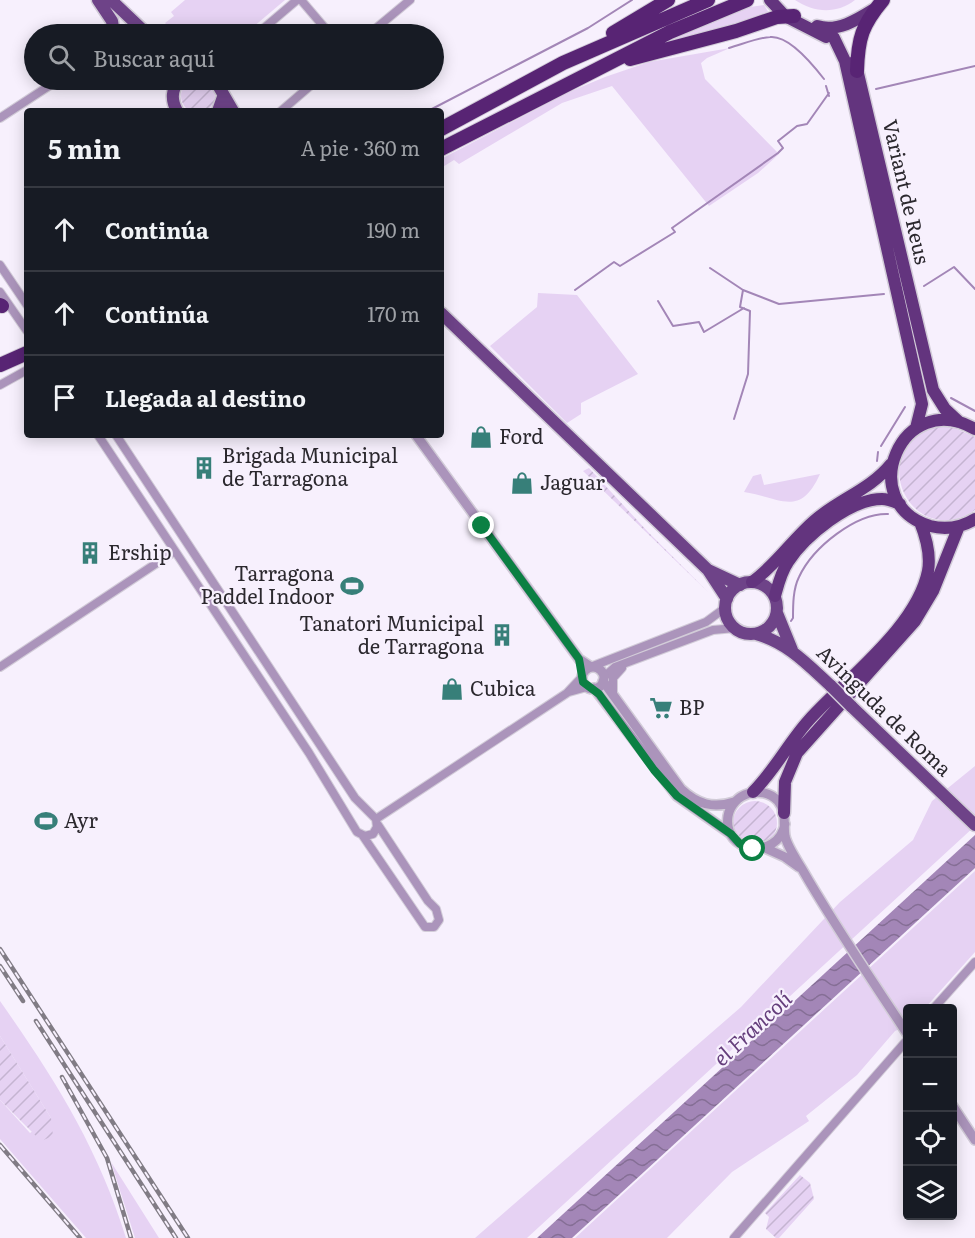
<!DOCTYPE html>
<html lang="es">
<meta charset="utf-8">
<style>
:root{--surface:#171b24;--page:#242831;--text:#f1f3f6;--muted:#9ea1a6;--line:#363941}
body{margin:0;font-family:Literata,serif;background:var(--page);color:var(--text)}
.controls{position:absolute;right:18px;bottom:18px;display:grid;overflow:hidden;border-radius:6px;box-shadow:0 3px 15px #0003}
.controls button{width:54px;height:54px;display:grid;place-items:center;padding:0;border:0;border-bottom:2px solid var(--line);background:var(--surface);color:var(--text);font:30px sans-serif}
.stop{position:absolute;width:18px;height:18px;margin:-14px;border:4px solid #0b8043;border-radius:50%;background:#fff}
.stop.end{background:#0b8043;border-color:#fff;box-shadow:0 2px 6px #0008}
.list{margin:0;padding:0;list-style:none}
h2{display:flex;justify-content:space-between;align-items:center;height:78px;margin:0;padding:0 24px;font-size:26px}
h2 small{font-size:20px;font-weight:400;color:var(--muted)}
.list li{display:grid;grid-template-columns:39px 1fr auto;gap:18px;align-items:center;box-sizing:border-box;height:84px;padding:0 24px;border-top:2px solid var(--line)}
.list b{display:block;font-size:22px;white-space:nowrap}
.list em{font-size:20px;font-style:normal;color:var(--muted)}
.icon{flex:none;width:33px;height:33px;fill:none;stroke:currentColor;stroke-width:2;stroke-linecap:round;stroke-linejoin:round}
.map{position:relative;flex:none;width:975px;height:1238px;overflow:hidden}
.search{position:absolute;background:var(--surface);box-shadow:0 3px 15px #0003;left:24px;top:24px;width:420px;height:66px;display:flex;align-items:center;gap:15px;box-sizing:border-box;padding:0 21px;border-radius:33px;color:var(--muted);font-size:22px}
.panel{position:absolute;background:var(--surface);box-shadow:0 3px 15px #0003;left:24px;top:108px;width:420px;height:330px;border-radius:6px}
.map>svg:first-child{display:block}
.grass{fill:#e6d2f3}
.garden{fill:url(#garden-furrows)}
.water{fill:url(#water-waves)}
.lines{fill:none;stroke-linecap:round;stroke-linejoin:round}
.stream{stroke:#a386b7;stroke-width:2}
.minor-casing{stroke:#d2ccd8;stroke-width:10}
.tertiary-casing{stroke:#d2ccd8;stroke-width:12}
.primary-casing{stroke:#d2ccd8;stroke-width:15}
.trunk-casing{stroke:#d2ccd8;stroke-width:15}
.motorway-casing{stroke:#d2ccd8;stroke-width:16}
.minor{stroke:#ab94bb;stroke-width:8}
.tertiary{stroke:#ab94bb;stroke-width:9}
.primary{stroke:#6e4388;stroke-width:12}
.trunk{stroke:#63347e;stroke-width:12}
.motorway{stroke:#582474;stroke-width:14}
.rail-casing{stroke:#817c85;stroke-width:4.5}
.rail{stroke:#f7f0fd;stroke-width:2;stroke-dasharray:7;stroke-linecap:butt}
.primary-bridge-casing{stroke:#d2ccd8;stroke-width:15;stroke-linecap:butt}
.primary-bridge{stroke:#6e4388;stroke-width:12}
.route{stroke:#0b8043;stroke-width:8}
.labels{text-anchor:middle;stroke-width:4.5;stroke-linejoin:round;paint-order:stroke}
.street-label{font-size:20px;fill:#2b282e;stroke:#f7f0fd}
.poi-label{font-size:20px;fill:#2b282e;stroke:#f7f0fd;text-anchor:start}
.water-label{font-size:21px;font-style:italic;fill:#653e7c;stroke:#f7f0fd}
</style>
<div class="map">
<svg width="975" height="1238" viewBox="0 0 975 1238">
<defs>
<pattern id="garden-furrows" width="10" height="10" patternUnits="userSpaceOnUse" patternTransform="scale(1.5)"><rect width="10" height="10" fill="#e6d2f3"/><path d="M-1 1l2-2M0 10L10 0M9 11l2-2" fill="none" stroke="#c5b4d1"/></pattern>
<pattern id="water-waves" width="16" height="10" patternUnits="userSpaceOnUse" patternTransform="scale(1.5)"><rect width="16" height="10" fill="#a386b7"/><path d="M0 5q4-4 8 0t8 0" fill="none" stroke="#856e95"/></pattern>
</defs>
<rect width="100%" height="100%" fill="#f7f0fd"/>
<!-- grass -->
<path class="grass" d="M185,0h100l-40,34h-70l-10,-11 9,-7 -3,-4z
M795,0h60c-18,14 -41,13 -60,0z
M764,5l5,8 -31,11 -77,20 82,-36z
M730,48l-23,10 -6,5 4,16 74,75 -21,19 -49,33 -97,-120 -50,17 -103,61 -5,-4 -13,8v-9l128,-67 36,-15 44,-15z
M538,293l39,2 61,79 -57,29v11l-14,9 -77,-77 47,-39z
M761,474l3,11 56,-11c-20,44 -39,24 -76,18l9,-16z
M975,766v60l-448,412h-52l266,-231 99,-105 73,-62 19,-39z
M975,871v81l-50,56h-17l-1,18 -12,5 -38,44 -51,41 3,5 -77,51 -65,66h-92z
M0,1001c54,77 98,146 126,237h-40l-86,-99v-39l30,33 21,-15 -51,-82z
M111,1162l48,76h-24z"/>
<!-- garden -->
<path class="garden" d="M181 96a17 17 0 1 1 34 0a17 17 0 1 1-34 0Z
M937,427h15l23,10v73c-64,43 -113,-62 -38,-83z
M589,468l59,64 60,60 -125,-121z
M733 823a22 22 0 1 1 44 0a22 22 0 1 1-44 0Z
M0,1036l51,82 2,18 -12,5 -41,-41z
M800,1175l10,8 4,16 -35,39h-3l-10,-9 3,-12 -4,-4z"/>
<!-- water -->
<path class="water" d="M975,835v33l-403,370h-35z"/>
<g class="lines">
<!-- stream -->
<path class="stream" d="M729,48c14,-4 28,-10 41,-11 19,-2 44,29 54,42
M826,86l3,10
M876,89l99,-23
M428,111l160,-83 44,-28
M710,268l33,22 36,14 105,-10
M924,286l30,-19 21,22
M575,290l39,-28 6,4 55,-34 -3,-4 106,-75 5,-5 -5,-7 19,-15 10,-2 22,-31
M658,301l15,25 26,-4 5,10 40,-24
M951,398l24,13
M734,419l14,-45 2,-63 -10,-4 3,-17
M881,446l24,-39
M877,461l1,-9
M791,621l2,-3c0,-13 0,-29 6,-41 14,-30 57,-64 89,-63"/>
<!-- minor casing -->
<g class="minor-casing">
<path id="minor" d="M301,0l29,34
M257,34l40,-34
M369,34l41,-34
M281,111l36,-31
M0,118l58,-38
M0,265l27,40
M0,292l27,39
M0,385l27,-15
M98,435l211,318 48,79 8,4 8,-2 4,-7 -1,-8 -21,-21 -239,-363
M593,666l113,-44 19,-14
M0,667l175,-116
M604,677l11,-10 98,-37 22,-2
M569,692l18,-5
M613,694v-16l9,-10
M376,819l191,-126 15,-16
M363,836l62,91h9l5,-7 -3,-11 -8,-8 -50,-76
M934,1008l41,-46
M734,1238l174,-199"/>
</g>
<!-- tertiary casing -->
<g class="tertiary-casing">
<path id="tertiary" d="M416,435l163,224 12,8
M582 678a11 11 0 1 1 22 0a11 11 0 1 1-22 0Z
M603,681l78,108c16,15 32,20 53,13
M594,688l83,108 54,38
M785,824c-7,37 -63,29 -57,-8 4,-23 34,-32 50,-15 9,11 5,22 7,35 2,10 11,23 17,33 32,56 70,111 106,166
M765,848l20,9 14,10
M952,1105l23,35"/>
</g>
<!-- primary casing -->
<g class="primary-casing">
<path id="primary" d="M98,0l14,21 2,13
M111,0l36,34
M215,80l18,31
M177,111c-6,-11 -6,-22 3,-31
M218,111l5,-14
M441,313l267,257 19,29
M708,570l32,15
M725 608a26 26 0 1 1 52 0a26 26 0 1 1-52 0Z
M777,613l15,37
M756,634c32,9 51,30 75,52
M851,706l124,119"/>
</g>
<!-- trunk casing -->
<g class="trunk-casing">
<path id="trunk" d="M770,0l15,16 41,21
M817,26c21,7 43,-8 59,-18
M822,27l12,11 11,23 77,343 -6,24
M855,61l78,329 12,19 14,13
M975,429c-74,-42 -121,74 -45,97 16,4 32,1 45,-7
M752,582c24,-17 40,-42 62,-61 25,-22 56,-31 77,-57
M775,596c3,-11 6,-24 13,-34 17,-26 62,-63 94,-63 6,0 13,3 18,5
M753,792c22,-22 36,-50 56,-72 38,-42 108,-93 119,-149 3,-17 -2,-34 -8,-49
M784,813l1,-31 12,-29 118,-132 18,-30 26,-65"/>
</g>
<!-- motorway casing -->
<g class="motorway-casing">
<path id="motorway" d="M613,33l55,-33
M630,59l106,-28 41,-14 17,-1
M857,71c1,-33 5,-46 26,-71
M441,129l122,-66 145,-63
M441,149l229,-117 77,-32
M0,305l2,1
M0,365l27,-12"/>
</g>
<!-- minor -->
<use href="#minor" class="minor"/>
<!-- tertiary -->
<use href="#tertiary" class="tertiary"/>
<!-- primary -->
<use href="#primary" class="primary"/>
<!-- trunk -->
<use href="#trunk" class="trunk"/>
<!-- motorway -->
<use href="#motorway" class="motorway"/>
<!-- rail casing -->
<g class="rail-casing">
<path id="rail" d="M0,949l188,289
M0,966l23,35
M36,1021l140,217
M62,1077l45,81 24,80
M0,1145l80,93"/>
</g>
<!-- rail -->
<use href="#rail" class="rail"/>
<!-- primary-bridge casing -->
<g class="primary-bridge-casing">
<path id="primary-bridge" d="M831,686l20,20"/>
</g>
<!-- primary-bridge -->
<use href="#primary-bridge" class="primary-bridge"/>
</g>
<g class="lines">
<!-- route -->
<path class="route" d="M482,526l97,133 4,23 16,12 55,76 23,26 54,38 9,10 13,5"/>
</g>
<!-- icons -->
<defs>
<g id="shop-bare" transform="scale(1.8)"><path d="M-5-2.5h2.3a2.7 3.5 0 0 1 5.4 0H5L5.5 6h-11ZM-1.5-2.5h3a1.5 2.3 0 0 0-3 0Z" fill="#377f79" stroke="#f7f0fd" stroke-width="2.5" paint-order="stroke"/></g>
<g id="building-bare" transform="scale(1.8)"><path d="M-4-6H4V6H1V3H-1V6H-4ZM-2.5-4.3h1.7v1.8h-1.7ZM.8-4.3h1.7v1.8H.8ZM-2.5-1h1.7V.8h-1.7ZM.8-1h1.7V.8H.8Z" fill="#377f79" stroke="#f7f0fd" stroke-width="2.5" paint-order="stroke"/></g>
<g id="stadium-bare" transform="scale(1.8)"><path d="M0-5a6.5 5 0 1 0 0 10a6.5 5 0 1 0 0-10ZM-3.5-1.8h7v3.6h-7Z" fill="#377f79" stroke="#f7f0fd" stroke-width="2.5" paint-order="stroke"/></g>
<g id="supermarket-bare" transform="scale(1.8)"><path d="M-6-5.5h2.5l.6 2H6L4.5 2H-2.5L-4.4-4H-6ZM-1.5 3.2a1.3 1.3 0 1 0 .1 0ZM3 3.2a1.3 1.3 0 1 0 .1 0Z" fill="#377f79" stroke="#f7f0fd" stroke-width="2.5" paint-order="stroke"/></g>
</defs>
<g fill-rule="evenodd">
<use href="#shop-bare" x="481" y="437"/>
<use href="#building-bare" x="204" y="468"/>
<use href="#shop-bare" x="522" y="483"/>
<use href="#building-bare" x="90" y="553"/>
<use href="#stadium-bare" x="352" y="586"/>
<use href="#building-bare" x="502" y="635"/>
<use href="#shop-bare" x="452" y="689"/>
<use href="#supermarket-bare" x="661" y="708"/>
<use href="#stadium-bare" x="46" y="821"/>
</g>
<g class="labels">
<!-- street labels -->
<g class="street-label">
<text transform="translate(906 192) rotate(77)" y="7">Variant de Reus</text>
<text transform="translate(884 711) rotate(44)" y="7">Avinguda de Roma</text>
</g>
<!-- poi labels -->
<g class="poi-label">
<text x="499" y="444">Ford</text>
<text x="222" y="463">Brigada Municipal<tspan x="222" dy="23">de Tarragona</tspan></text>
<text x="540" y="490">Jaguar</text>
<text x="108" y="560">Ership</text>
<text x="334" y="581" text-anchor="end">Tarragona<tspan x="334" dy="23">Paddel Indoor</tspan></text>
<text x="484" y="631" text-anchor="end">Tanatori Municipal<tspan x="484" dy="23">de Tarragona</tspan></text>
<text x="470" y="696">Cubica</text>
<text x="679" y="715">BP</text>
<text x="64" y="828">Ayr</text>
</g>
<!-- water labels -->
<g class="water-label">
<text transform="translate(753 1029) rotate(-43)" y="7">el Francolí</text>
</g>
</g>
</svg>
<div class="controls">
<button>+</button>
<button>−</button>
<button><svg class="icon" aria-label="locate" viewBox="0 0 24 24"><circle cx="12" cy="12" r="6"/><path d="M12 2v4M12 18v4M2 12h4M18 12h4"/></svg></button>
<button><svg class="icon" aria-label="layers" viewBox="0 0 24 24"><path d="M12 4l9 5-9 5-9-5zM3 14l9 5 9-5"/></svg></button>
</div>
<div class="stop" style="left:753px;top:849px"></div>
<div class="stop end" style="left:482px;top:526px"></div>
<div class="search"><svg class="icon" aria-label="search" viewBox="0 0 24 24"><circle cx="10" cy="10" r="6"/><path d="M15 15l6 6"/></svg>Buscar aquí</div>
<section class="panel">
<h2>5 min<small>A pie · 360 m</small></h2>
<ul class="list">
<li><svg class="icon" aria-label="ahead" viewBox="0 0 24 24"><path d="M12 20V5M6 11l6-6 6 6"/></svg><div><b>Continúa</b></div><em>190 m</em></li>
<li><svg class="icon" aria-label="ahead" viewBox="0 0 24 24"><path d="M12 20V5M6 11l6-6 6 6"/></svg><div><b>Continúa</b></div><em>170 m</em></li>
<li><svg class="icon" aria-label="arrive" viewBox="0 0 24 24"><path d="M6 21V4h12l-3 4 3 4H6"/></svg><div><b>Llegada al destino</b></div></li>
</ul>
</section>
</div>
